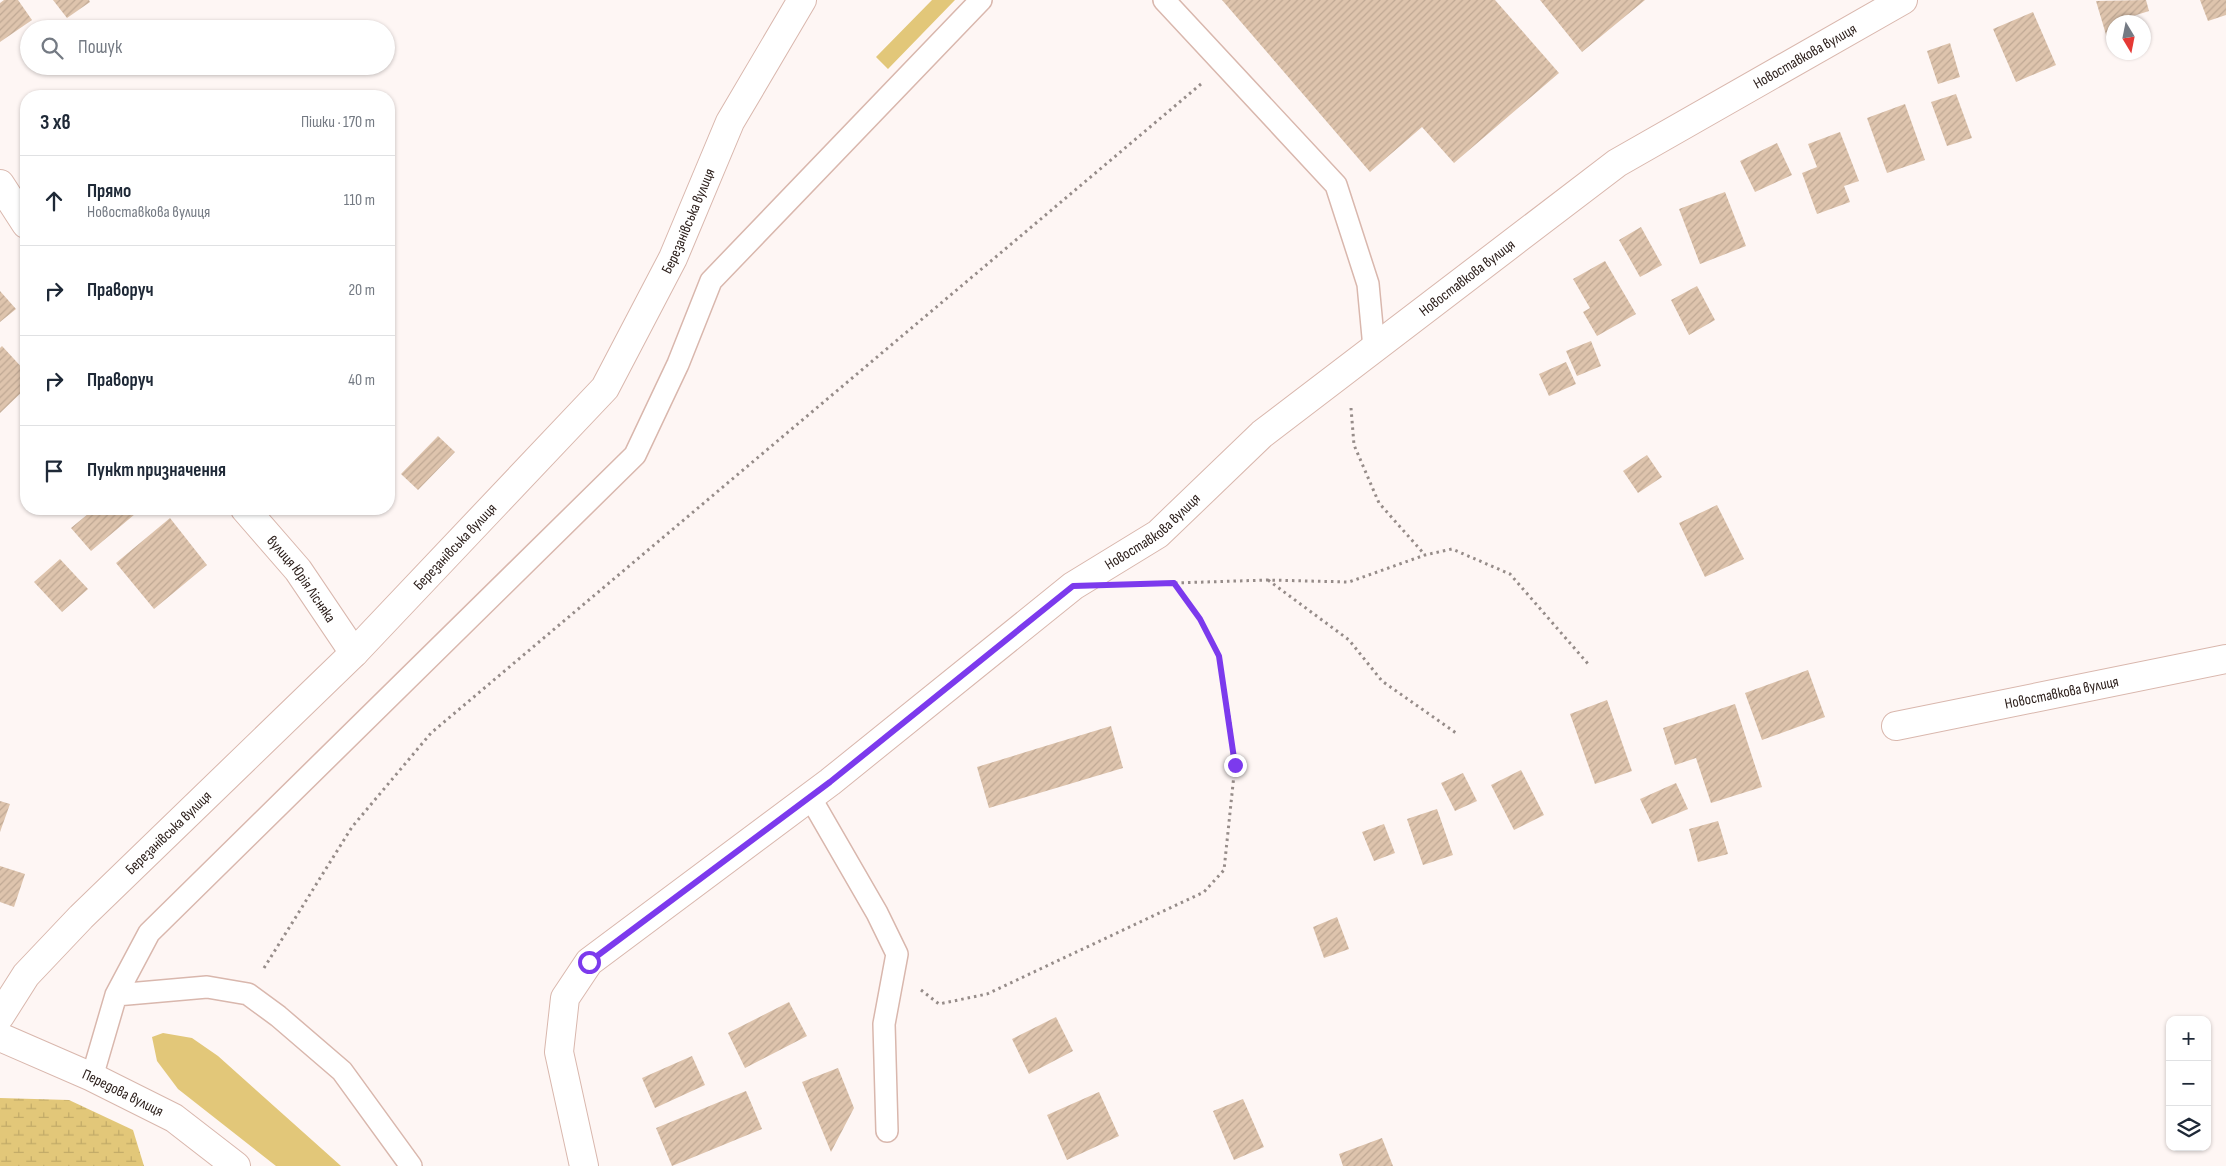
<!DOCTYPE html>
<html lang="uk">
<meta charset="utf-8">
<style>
:root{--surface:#fff;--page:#f2f2f3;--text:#1f2937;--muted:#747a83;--line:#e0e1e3}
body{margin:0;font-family:"Sofia Sans Condensed",sans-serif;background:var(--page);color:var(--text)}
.controls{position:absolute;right:15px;bottom:15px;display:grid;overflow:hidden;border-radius:10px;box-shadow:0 1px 4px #0004}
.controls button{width:45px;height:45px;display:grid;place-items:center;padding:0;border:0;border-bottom:1px solid var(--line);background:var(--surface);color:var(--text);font:25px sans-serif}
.compass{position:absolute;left:2106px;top:15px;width:45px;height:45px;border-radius:50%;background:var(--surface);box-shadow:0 1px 4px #0004;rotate:170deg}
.stop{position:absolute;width:15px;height:15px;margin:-11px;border:4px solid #7c3aed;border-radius:50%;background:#fff}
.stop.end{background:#7c3aed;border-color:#fff;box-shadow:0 1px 5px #0008}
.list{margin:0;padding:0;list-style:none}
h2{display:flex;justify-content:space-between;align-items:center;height:65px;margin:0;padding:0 20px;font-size:21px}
h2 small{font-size:16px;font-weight:400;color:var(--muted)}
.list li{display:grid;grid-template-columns:32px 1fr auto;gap:15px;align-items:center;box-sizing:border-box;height:90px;padding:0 20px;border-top:1px solid var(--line)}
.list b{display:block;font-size:19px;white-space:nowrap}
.list p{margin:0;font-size:16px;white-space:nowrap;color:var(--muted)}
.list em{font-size:16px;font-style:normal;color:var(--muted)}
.icon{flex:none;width:28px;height:28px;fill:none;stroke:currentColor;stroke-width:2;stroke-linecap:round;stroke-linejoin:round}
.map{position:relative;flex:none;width:2226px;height:1166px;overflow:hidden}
.search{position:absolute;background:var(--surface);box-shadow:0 1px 4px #0004;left:20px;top:20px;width:375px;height:55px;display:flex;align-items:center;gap:12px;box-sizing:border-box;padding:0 18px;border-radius:28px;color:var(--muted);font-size:19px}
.panel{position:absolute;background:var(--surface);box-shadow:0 1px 4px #0004;left:20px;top:90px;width:375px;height:425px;border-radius:20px}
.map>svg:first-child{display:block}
.green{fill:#e2c779}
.wetland{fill:url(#wetland-marsh)}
.building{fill:url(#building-hatch)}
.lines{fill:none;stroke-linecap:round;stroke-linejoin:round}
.lane-casing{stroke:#d9b7ad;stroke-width:24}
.street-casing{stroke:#d9b7ad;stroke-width:30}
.secondary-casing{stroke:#d9b7ad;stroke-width:30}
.path{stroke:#968c89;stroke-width:3;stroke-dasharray:2.5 4;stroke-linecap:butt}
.lane{stroke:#fff;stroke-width:21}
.street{stroke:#fff;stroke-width:28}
.secondary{stroke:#fff;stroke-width:28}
.route{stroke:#7c3aed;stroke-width:6}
.labels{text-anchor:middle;stroke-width:4.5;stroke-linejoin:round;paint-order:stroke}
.street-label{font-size:15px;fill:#2d201c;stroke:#fff}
</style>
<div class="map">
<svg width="2226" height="1166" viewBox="0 0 2226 1166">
<defs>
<pattern id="wetland-marsh" width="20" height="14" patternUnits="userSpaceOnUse" patternTransform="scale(1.25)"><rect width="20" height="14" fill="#e2c779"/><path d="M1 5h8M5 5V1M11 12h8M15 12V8" fill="none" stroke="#c2ab68"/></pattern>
<pattern id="building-hatch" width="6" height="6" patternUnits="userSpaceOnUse" patternTransform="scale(1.25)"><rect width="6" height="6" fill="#dec4ad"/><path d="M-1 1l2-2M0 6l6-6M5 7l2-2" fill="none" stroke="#bfa894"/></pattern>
</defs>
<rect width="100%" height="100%" fill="#fef6f4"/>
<!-- green -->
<path class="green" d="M932,0h23l-67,69 -12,-12z
M163,1033l29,5 26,18 123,110h-65l-98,-77 -21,-28 -5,-24z"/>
<!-- wetland -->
<path class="wetland" d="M0,1098l69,2 64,30 11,36h-144z"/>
<!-- building -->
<path class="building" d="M4,0h14l14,20 -32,22v-39z
M53,0h36l1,2 -23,16z
M1222,0h273l64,73 -105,90 -32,-36 -52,45z
M1540,0h105l-63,52z
M2146,0l3,11 -22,7 2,4h-15v14l-7,2 -11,-37z
M2200,0h26v15l-18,6z
M2033,12l23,53 -40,17 -23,-53z
M1950,43l10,34 -22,7 -11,-33z
M1956,94l16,44 -25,8 -16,-44z
M1905,104l20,56 -38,13 -20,-55z
M1840,132l19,49 -15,5 6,16 -33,12 -15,-41 15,-6 -9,-23z
M1777,143l15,32 -37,17 -15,-31z
M1725,192l21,54 -46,18 -21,-55z
M1641,227l21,38 -22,12 -21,-37z
M1605,261l31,53 -39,22 -14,-24 7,-4 -17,-29z
M1697,286l18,34 -26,15 -18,-35z
M0,291l16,18 -16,13z
M1591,341l10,25 -24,10 -11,-25z
M2,346l24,26v16l-26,25v-65z
M1566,362l10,22 -27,12 -10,-22z
M438,436l17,16 -37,38 -17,-16z
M1647,455l15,22 -24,16 -15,-22z
M1717,505l27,54 -39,18 -26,-54z
M94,509h47l-50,42 -20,-23z
M170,518l37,47 -53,44 -38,-46z
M60,559l28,30 -26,23 -28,-30z
M1808,670l17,47 -63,23 -17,-47z
M1607,700l25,71 -37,13 -25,-70z
M1735,704l27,83 -51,16 -15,-45 -21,7 -12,-37z
M1111,726l12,42 -134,40 -12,-41z
M1521,770l23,45 -30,15 -23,-45z
M1463,773l14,28 -22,10 -14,-28z
M1676,783l12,26 -36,15 -12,-25z
M0,801l10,3 -10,28z
M1437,809l16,46 -30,10 -16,-46z
M1718,821l10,33 -30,8 -9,-33z
M1384,824l11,29 -21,8 -12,-29z
M0,866l25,8 -11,33 -14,-5z
M1337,917l12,32 -25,9 -11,-31z
M789,1002l18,34 -62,32 -17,-35z
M1056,1017l17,34 -44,23 -17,-35z
M692,1056l13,29 -50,23 -13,-30z
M838,1068l16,40 -23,44 -29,-70z
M746,1091l16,38 -90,37 -16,-38z
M1099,1092l20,44 -52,24 -20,-45z
M1243,1099l21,48 -30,13 -21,-49z
M1382,1138l11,28h-50l-4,-12z"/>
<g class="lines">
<!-- lane casing -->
<g class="lane-casing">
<path id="lane" d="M1164,0l172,185 32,99 6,64
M810,797l67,116 20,41 -13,70 3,107
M116,995l91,-8 41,7 30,22 64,55 69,95
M92,1077l24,-82 33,-62 486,-478 43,-91 33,-83 270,-281"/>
</g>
<!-- street casing -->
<g class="street-casing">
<g id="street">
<path d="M0,184l26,40"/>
<path id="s1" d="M245,509l53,61 56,83"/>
<path id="s2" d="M1896,726l330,-67"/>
<path id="s3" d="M0,1016l26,-41 55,-58 273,-264 251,-265 68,-130 57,-136 72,-122"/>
<path id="s4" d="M584,1166l-25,-114 6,-54 24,-36 241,-180 243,-196 85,-52 104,-100 355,-271 286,-163"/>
</g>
</g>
<!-- secondary casing -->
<g class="secondary-casing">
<g id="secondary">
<path id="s5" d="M0,1037l92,40 82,41 62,48"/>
</g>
</g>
<!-- path -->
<path class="path" d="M1351,408l3,37 25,58 46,52
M1268,580l81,60 33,41 74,52
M1175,583l92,-3 82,2 76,-27 27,-6 58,25 79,91
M264,968l88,-141 79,-94 770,-649
M921,990l18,14 48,-10 217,-102 20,-22 11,-105 -6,-51 -10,-58 -19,-37 -26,-36 -30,1"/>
<!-- lane -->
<use href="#lane" class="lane"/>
<!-- street -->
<use href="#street" class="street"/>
<!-- secondary -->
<use href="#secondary" class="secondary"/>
</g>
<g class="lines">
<!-- route -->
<path class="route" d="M589,962l241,-180 243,-196 101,-3 26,36 19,37 16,109"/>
</g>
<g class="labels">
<!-- street labels -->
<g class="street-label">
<text dy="5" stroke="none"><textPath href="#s4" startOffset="1734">Новоставкова вулиця</textPath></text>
<text dy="5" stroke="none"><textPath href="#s3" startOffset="1060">Березанівська вулиця</textPath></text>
<text dy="5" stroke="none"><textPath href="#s4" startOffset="1329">Новоставкова вулиця</textPath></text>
<text dy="5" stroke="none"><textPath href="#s4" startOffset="924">Новоставкова вулиця</textPath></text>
<text dy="5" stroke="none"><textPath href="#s3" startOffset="655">Березанівська вулиця</textPath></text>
<text dy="5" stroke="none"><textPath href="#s1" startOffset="90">вулиця Юрія Лісняка</textPath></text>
<text dy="5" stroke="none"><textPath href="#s2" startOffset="169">Новоставкова вулиця</textPath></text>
<text dy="5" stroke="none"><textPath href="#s3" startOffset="250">Березанівська вулиця</textPath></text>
<text dy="5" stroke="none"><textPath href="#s5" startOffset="135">Передова вулиця</textPath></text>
</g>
</g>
</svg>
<div class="controls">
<button>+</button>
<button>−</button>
<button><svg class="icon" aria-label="layers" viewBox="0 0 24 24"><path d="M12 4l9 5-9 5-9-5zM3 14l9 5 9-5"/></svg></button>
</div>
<svg class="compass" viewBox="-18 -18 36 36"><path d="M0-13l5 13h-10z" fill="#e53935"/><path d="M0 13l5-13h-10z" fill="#747a83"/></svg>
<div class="stop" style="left:589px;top:962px"></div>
<div class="stop end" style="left:1235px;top:765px"></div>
<div class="search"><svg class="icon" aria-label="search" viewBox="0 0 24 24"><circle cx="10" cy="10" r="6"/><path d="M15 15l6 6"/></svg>Пошук</div>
<section class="panel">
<h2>3 хв<small>Пішки · 170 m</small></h2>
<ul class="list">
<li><svg class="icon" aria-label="ahead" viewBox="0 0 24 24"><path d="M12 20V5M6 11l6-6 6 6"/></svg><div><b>Прямо</b><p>Новоставкова вулиця</p></div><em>110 m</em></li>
<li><svg class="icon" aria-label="right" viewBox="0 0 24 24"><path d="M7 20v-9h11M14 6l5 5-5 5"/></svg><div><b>Праворуч</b></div><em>20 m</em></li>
<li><svg class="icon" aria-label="right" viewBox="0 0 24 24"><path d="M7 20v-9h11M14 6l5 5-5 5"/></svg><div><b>Праворуч</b></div><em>40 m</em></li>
<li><svg class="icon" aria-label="arrive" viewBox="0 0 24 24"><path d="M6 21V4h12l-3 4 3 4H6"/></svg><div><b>Пункт призначення</b></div></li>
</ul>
</section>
</div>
